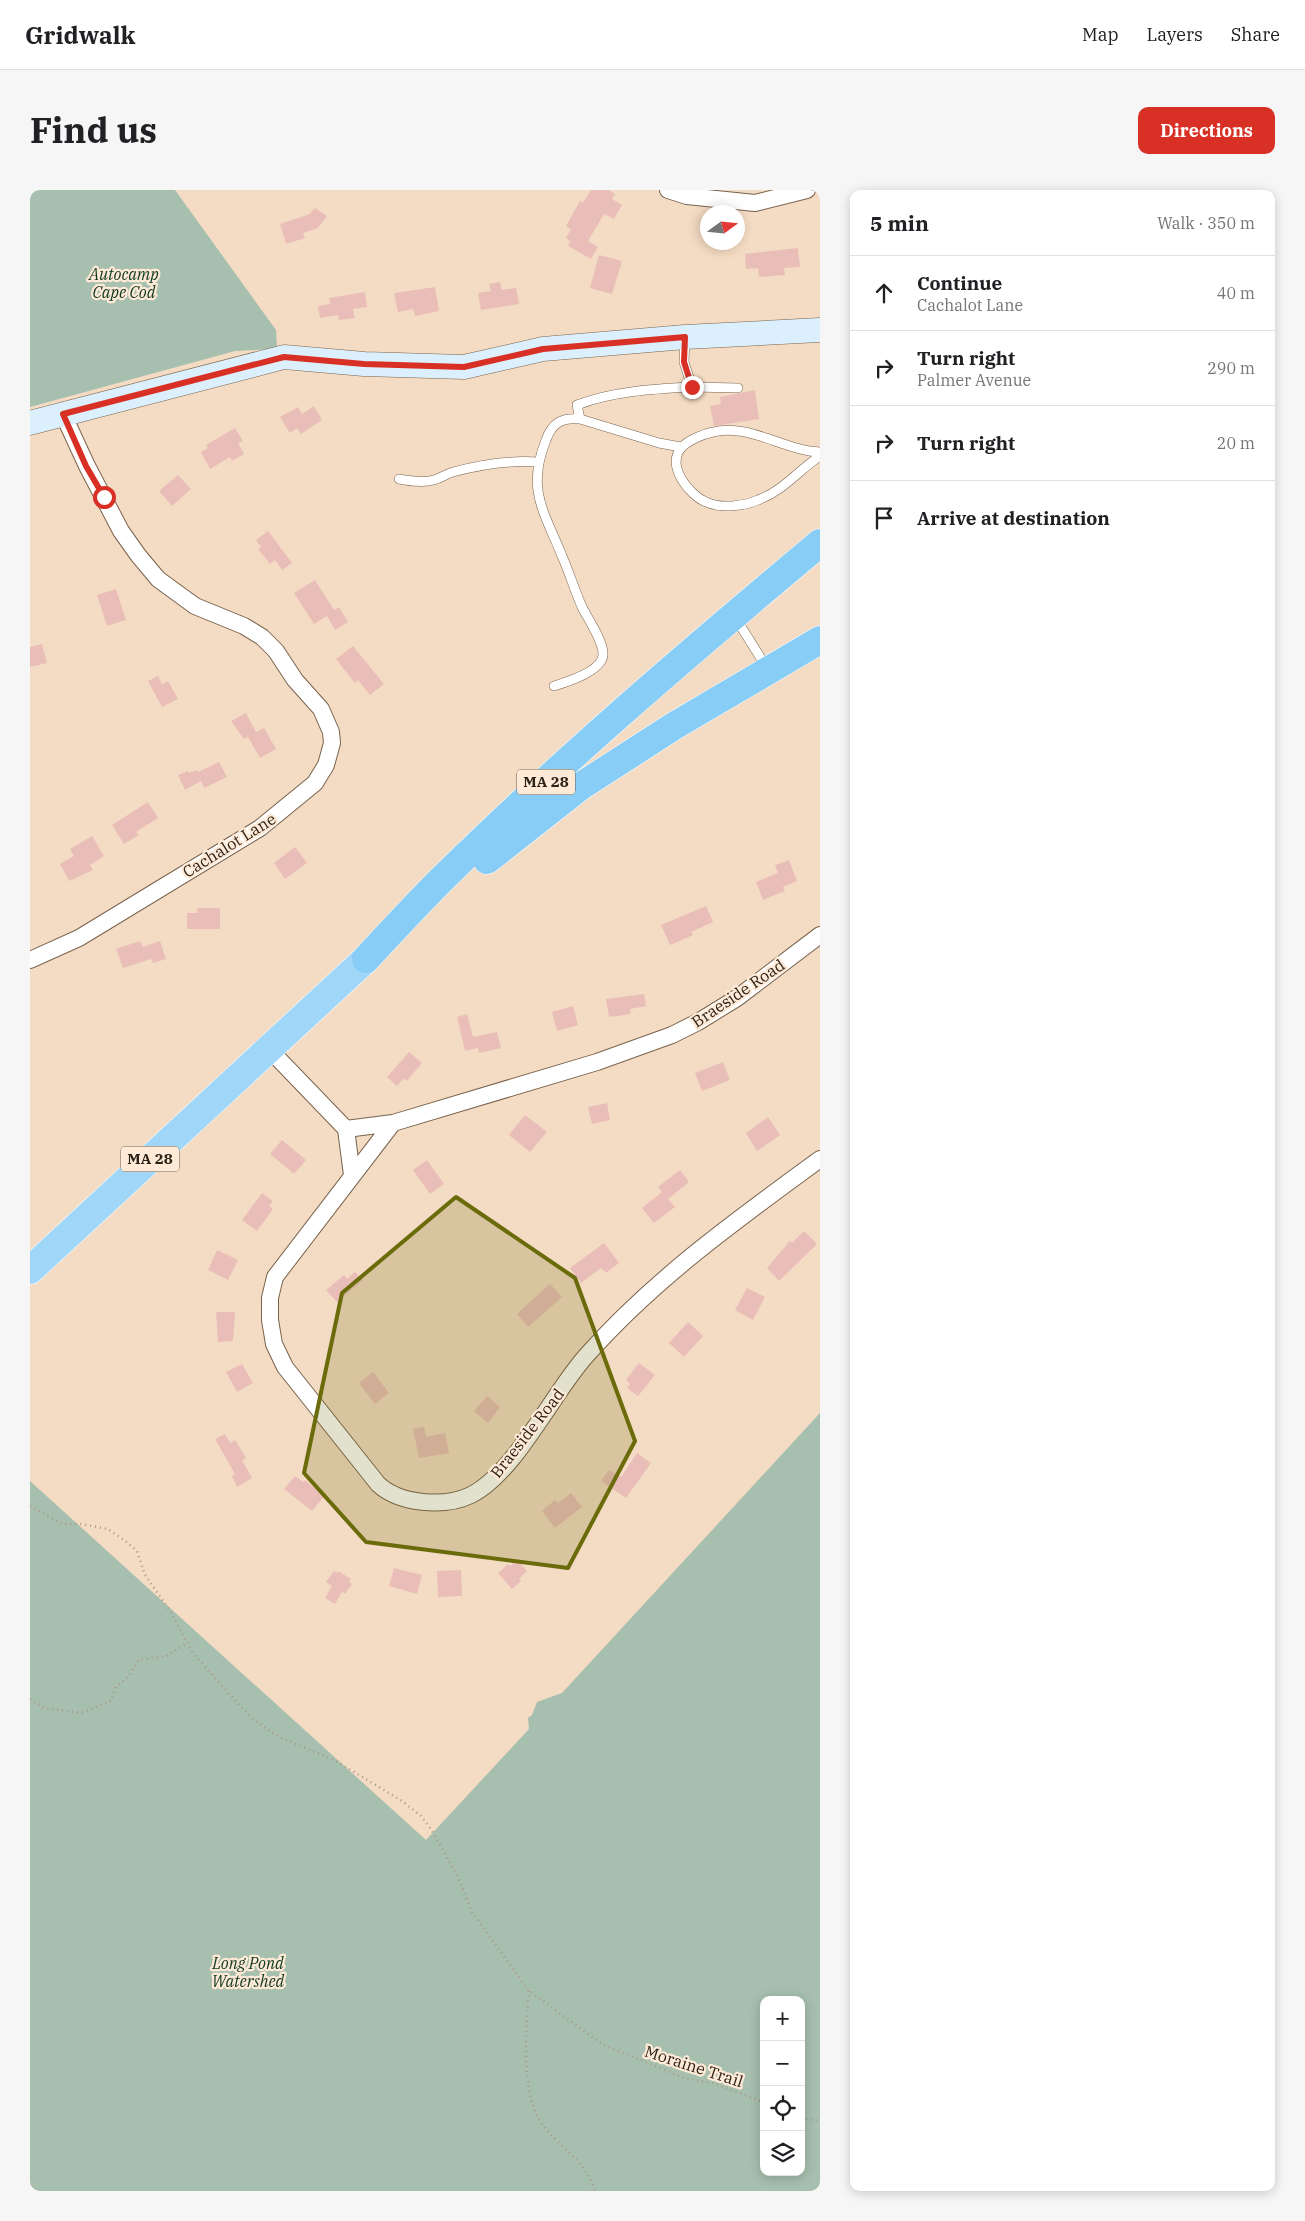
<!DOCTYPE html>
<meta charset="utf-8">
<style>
:root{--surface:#fff;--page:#f6f6f6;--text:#202124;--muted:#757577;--line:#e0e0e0;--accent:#d93025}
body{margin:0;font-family:"IBM Plex Serif",serif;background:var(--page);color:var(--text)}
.controls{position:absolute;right:15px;bottom:15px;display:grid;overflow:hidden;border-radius:10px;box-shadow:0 2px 12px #0003}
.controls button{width:45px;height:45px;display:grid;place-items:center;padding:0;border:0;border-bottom:1px solid var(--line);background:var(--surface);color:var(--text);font:25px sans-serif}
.compass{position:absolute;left:670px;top:15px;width:45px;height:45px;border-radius:50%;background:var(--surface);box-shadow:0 2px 12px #0003;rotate:75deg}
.stop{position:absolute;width:15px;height:15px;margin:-11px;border:4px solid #d93025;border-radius:50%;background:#fff}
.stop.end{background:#d93025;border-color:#fff;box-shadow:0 1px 5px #0008}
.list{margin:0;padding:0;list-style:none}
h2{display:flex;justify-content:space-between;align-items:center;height:65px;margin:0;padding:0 20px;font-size:21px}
h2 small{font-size:16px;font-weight:400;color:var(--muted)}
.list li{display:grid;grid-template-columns:32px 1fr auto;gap:15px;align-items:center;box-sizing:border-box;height:75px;padding:0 20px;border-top:1px solid var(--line)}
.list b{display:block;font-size:19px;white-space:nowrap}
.list p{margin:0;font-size:16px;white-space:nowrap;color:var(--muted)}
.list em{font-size:16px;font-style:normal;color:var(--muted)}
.icon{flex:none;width:28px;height:28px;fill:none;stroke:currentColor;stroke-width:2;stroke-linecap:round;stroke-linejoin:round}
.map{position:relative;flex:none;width:790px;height:2001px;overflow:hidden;border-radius:10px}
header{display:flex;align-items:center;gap:30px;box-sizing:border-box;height:70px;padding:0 25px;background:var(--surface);border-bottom:1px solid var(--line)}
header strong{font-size:24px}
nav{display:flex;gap:28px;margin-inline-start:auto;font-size:18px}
.intro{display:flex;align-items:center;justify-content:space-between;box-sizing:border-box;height:120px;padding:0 30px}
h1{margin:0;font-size:35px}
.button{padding:12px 22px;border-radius:10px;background:var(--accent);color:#fff;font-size:18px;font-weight:700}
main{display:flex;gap:30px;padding:0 30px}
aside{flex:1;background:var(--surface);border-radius:10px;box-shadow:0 2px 12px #0003}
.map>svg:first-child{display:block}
.green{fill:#a6bfae;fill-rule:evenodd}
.building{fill:#eabeb8}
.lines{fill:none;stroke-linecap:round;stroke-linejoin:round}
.service-casing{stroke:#79634d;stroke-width:10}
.minor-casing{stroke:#79634d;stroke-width:18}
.secondary-casing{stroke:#79634d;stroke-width:25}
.trunk-casing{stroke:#fff;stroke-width:29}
.motorway-casing{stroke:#fff;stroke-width:29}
.path{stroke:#ab9885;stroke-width:2.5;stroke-dasharray:1 4;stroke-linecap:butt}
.service{stroke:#fff;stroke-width:9}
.minor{stroke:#fff;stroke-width:16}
.secondary{stroke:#dbf0fc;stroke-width:24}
.trunk{stroke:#a0d7f8;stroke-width:28}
.motorway{stroke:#88cdf6;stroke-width:28}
.route{stroke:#d93025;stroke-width:6}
.marked{fill:#6a6b0a;fill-opacity:0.2;stroke:#6a6b0a;stroke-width:4;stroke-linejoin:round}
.labels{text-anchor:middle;stroke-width:4.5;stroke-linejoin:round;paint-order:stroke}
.shield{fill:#feead6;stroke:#6a5e51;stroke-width:1}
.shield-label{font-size:15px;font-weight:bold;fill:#2b2218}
.park-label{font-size:16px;font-style:italic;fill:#0e3921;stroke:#feead6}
.street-label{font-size:16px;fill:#2b2218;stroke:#feead6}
</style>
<header>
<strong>Gridwalk</strong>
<nav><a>Map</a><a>Layers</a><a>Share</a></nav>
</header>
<div class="intro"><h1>Find us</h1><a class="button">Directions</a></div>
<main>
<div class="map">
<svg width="790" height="2001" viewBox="0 0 790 2001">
<rect width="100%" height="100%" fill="#f4dbc3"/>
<!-- green -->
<path class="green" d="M0,0h145l101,140 1,19 -42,2 -205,56z
M790,1223v778h-790v-710l396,359 103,-111 -1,-11 4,-3 5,-13 25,-9zM734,1810h37v172h-37z"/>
<!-- building -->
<path class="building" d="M561,0h18l6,4 -3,5 10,6 -8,14 -10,-5 -16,27 10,6 -7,12 -23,-13 2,-5 -4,-3 5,-9 -5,-3 14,-25 3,2z
M285,18l12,8 -9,12 -15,5 2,5 -19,6 -6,-20 30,-10z
M768,58l2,19 -16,1 1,7 -26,2 -1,-9 -12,1 -1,-15z
M569,65l23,6 -10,33 -22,-6z
M470,92l2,8 14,-2 3,16 -38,6 -3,-17 13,-2 -2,-7z
M405,97l4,24 -24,5 -2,-7 -15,3 -4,-19z
M335,102l2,15 -14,2 2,9 -16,2 -1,-5 -18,3 -2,-12 12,-2 -1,-6z
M725,200l4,29 -45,7 -4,-20 11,-2 -1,-7z
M284,216l8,14 -21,14 -4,-6 -7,5 -10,-16 18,-10 4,7z
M205,238l8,13 -5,2 6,11 -12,7 -2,-4 -20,12 -9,-17 7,-4 -2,-3z
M148,285l13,14 -19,17 -13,-15z
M238,341l24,32 -10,7 -7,-10 -5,4 -12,-15 3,-2 -5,-7z
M285,390l19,30 5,-3 9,15 -13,8 -8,-14 -13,8 -20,-31z
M86,399l10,31 -19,6 -10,-31z
M12,454l5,19 -17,4v-20z
M323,456l31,38 -14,11 -12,-15 -3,3 -19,-24z
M128,486l4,8 6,-3 10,18 -16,8 -14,-26z
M216,523l10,19 8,-4 12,21 -16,9 -12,-21 -4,2 -13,-18z
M189,572l8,15 -23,11 -3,-7 -16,9 -7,-15 10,-4 1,2 8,-3 1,2z
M118,612l10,16 -22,14 3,3 -15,9 -12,-19z
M62,646l12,20 -14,9 3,5 -24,11 -9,-17 14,-8 -4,-7z
M265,657l12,16 -22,16 -11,-16z
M759,670l8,21 -14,6 2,4 -22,9 -7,-18 22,-9 -3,-8z
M676,716l7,16 -22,10 2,3 -23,10 -9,-20z
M168,718h22v21h-33v-16h10z
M110,751l3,6 17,-6 6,18 -13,4 -2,-4 -28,9 -7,-19z
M614,804l2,12 -16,3 1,5 -22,3 -3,-18z
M543,816l5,19 -21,6 -5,-19z
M437,824l6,23 24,-5 4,16 -22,5 -1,-5 -13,3 -8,-34z
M379,862l13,11 -15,18 -3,-3 -7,8 -10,-9z
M693,872l7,18 -28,11 -7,-18z
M577,913l3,17 -18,4 -4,-17z
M495,925l22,17 -17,20 -21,-17z
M738,927l12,18 -23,16 -11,-18z
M252,950l24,20 -12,14 -24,-20z
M397,970l17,24 -14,10 -17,-24z
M650,980l9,12 -21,17 7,8 -21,16 -12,-15 20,-16 -4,-5z
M232,1003l11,8 -4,5 4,3 -16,22 -15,-11z
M774,1041l13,13 -38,37 -12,-13 23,-27 2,2z
M574,1053l15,20 -13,10 -5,-5 -20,15 -11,-15z
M187,1060l21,10 -10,20 -20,-10z
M325,1082l8,8 -26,22 -11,-12 18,-15 3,4z
M520,1094l12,13 -34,30 -11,-13z
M717,1098l18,9 -12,23 -18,-10z
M186,1122h19l-2,29 -15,1z
M658,1132l15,14 -19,21 -15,-14z
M609,1173l16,12 -17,21 -11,-8 3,-4 -4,-4z
M212,1174l11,19 -16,9 -11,-20z
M343,1182l16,21 -14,11 -16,-21z
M457,1206l13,11 -12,16 -14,-12z
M394,1237l2,10 19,-4 4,20 -30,5 -6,-29z
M195,1244l5,9 5,-3 11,18 -4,2 10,18 -15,9 -5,-11 3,-2 -20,-35z
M607,1263l14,10 -25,35 -25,-17 8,-11 12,7z
M265,1286l8,6 2,-2 19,16 -12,15 -28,-22z
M541,1303l11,14 -27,21 -13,-17 13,-11 3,3z
M487,1370l10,11 -8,8 2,2 -9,8 -14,-16 10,-9 2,2z
M364,1378l28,7 -5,19 -28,-8z
M431,1380l1,26 -24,1 -1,-26z
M304,1381l3,2 1,-2 13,8 -2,3 3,2 -7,10 -3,-2 -7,12 -10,-6 7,-12 -6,-4z"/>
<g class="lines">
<!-- service casing -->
<g class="service-casing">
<path id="service" d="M662,197l46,1
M550,229l79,24 22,4
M790,262c-35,-1 -71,-29 -107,-20 -10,2 -24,8 -31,15 -17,18 7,48 24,55 15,7 38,4 52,-2 25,-9 41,-30 62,-44
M369,289c12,2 24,4 35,1 7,-2 12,-6 19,-8 27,-7 57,-12 85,-10
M705,427l32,51
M524,496c13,-4 48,-15 49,-31 1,-12 -14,-35 -20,-46 -8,-17 -13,-35 -21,-53 -18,-45 -36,-66 -16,-116 6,-17 16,-23 34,-21l-3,-14c36,-14 77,-16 115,-18l-8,-25 1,-25"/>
</g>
<!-- minor casing -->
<g class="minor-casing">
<path id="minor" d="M638,0l19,6 68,7 52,-13
M790,745l-83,63 -39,24 -26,13 -75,27 -204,61 -118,154 -5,21v22l4,24 11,23 93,117c21,20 66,24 93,11 44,-22 81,-101 115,-139 68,-77 152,-137 234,-197
M0,770l49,-22 181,-110 55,-45 11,-18 6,-22 -1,-11 -10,-23 -26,-29 -19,-29 -14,-14 -18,-11 -49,-20 -37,-27 -20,-24 -17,-24 -34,-65 -24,-52
M239,859l77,80 6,46
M316,939l47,-6"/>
</g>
<!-- secondary casing -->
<g class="secondary-casing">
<path id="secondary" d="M0,233l254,-66 80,7 100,3 79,-18 142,-12 135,-7"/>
</g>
<!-- trunk casing -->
<g class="trunk-casing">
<path id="trunk" d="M0,1080l336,-311"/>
</g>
<!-- motorway casing -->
<g class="motorway-casing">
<path id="motorway" d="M457,670l94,-74 93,-60 146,-86
M336,769c25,-27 50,-54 76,-80 120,-118 249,-228 378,-336"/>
</g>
<!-- path -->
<path class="path" d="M0,1316l32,18h19l27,5 16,11 13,11 8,24 26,37 21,40 58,65 29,20 57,24 66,40 19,15 10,13 26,46 15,37 57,79 73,53 82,34 28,5 52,19
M0,1509l14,9 37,5 30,-12 5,-14 12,-10 11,-17 27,-4 20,-12
M499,1801c-3,33 -8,99 10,128 16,27 47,40 56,72
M771,1928l19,3"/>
<!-- service -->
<use href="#service" class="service"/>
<!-- minor -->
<use href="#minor" class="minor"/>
<!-- secondary -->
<use href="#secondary" class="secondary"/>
<!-- trunk -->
<use href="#trunk" class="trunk"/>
<!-- motorway -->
<use href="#motorway" class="motorway"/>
</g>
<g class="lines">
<!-- route -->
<path class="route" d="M74,307l-18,-31 -23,-52 221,-57 80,7 100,3 79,-18 142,-12 -1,25 8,25"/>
</g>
<!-- marked area -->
<path class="marked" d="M426,1007l119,81 60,163 -67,127 -202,-26 -62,-69 38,-180z"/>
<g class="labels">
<!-- shield labels -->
<g class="shield">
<rect x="487" y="579.5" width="58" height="25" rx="4"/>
<rect x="91" y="956.5" width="58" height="25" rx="4"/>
</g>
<g class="shield-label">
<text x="516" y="597">MA 28</text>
<text x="120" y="974">MA 28</text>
</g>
<!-- park labels -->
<g class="park-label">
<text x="94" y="90">Autocamp<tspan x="94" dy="18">Cape Cod</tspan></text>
<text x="218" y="1779">Long Pond<tspan x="218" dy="18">Watershed</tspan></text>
</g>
<!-- street labels -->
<g class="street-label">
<text transform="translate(199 655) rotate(-32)" y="6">Cachalot Lane</text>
<text transform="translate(708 803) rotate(-34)" y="6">Braeside Road</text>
<text transform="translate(497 1243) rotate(-52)" y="6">Braeside Road</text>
<text transform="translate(664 1876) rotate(18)" y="6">Moraine Trail</text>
</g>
</g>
</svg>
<div class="controls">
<button>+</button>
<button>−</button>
<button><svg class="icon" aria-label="locate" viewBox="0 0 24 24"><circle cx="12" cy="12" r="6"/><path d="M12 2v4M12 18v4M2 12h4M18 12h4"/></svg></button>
<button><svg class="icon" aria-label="layers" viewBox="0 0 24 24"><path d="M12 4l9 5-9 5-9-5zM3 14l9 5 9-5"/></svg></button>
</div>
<svg class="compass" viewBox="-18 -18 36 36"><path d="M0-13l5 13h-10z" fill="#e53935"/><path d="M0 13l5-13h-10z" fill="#757577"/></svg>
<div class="stop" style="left:74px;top:307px"></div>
<div class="stop end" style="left:662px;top:197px"></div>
</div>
<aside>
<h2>5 min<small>Walk · 350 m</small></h2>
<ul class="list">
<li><svg class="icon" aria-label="ahead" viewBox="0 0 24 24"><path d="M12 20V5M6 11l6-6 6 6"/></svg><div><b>Continue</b><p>Cachalot Lane</p></div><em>40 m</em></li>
<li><svg class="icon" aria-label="right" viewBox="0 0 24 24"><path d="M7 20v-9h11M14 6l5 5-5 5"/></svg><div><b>Turn right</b><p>Palmer Avenue</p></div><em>290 m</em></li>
<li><svg class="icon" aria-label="right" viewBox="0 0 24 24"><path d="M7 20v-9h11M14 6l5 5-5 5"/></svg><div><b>Turn right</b></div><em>20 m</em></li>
<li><svg class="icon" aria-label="arrive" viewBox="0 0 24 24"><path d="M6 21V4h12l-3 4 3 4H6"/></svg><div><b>Arrive at destination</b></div></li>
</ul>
</aside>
</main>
